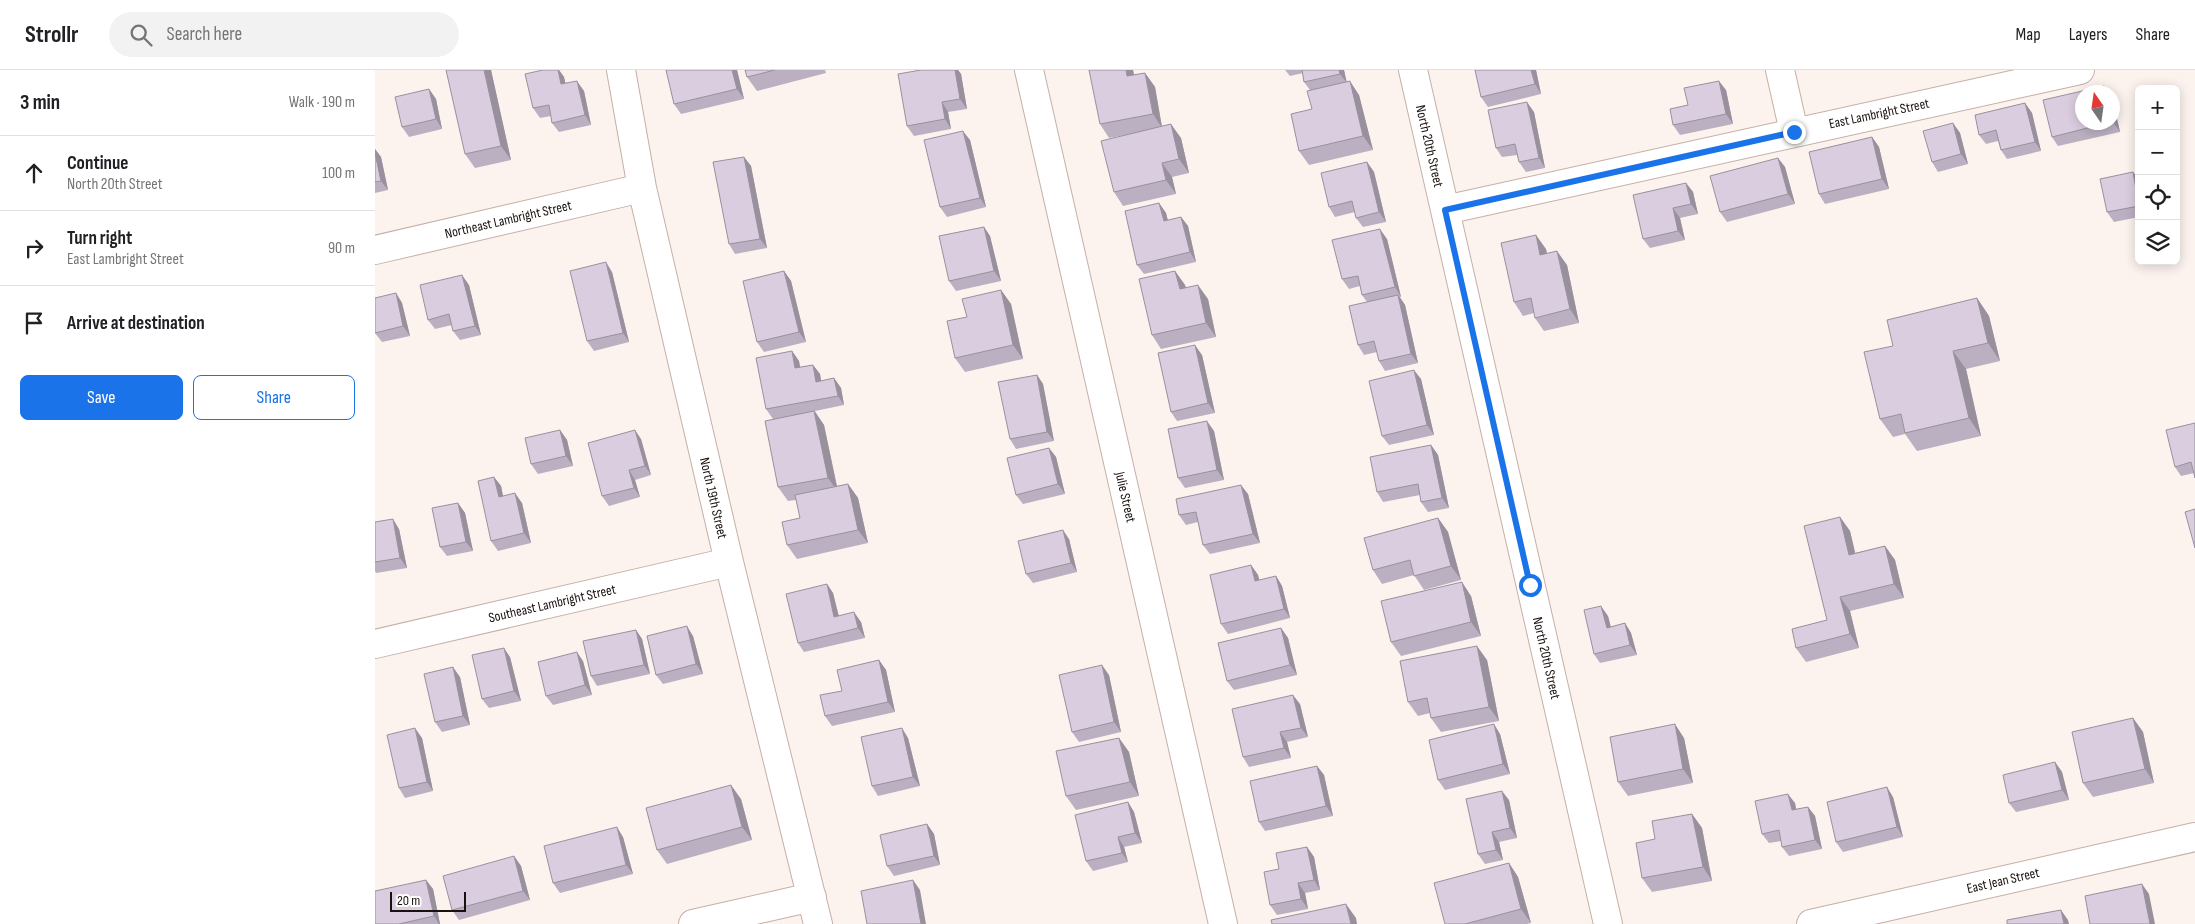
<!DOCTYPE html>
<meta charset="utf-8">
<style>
:root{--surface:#fff;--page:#f2f2f2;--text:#202124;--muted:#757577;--line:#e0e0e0;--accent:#1a73e8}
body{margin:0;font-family:"Sofia Sans Condensed",sans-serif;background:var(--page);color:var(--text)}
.controls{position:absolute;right:15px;top:15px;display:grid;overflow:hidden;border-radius:8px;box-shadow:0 2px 12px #0003}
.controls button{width:45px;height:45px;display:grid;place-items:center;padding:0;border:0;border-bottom:1px solid var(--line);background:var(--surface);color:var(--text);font:25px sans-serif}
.compass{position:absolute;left:1700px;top:15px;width:45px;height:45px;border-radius:50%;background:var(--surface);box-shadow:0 2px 12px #0003;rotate:347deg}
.scale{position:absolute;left:15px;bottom:12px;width:76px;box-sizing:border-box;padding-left:5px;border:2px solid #18110e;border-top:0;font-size:14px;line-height:18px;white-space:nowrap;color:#18110e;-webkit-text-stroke:4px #fff;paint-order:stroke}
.stop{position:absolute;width:15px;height:15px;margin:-11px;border:4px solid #1a73e8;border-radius:50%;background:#fff}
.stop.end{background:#1a73e8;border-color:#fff;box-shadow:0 1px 5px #0008}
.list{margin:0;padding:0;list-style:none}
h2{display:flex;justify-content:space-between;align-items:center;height:65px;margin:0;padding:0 20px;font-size:21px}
h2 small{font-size:16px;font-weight:400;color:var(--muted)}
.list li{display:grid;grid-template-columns:32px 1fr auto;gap:15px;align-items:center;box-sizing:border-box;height:75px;padding:0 20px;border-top:1px solid var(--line)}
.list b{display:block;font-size:19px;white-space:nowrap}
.list p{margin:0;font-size:16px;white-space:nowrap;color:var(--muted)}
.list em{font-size:16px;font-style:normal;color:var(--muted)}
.actions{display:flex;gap:10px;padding:15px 20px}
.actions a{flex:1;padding:11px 0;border:1px solid var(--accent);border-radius:8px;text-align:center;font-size:18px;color:var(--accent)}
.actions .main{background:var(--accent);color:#fff}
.icon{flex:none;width:28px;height:28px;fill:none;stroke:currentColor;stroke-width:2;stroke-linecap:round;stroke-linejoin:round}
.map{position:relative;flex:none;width:1820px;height:854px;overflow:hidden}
header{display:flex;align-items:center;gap:30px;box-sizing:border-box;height:70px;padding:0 25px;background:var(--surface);border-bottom:1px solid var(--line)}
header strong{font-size:24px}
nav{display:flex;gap:28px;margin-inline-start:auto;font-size:18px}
.search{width:350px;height:45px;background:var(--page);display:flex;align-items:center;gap:12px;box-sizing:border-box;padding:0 18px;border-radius:28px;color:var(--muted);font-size:19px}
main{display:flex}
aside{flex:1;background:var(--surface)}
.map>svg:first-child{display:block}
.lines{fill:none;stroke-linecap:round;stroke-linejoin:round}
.street-casing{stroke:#c5afa6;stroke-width:30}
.street{stroke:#fff;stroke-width:28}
.wall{fill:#bbb0c1}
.shaded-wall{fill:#99909d}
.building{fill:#dacde0;stroke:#99909d}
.route{stroke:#1a73e8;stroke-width:6}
.labels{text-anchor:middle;stroke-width:4;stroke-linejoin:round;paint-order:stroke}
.street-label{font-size:14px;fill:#18110e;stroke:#fff}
</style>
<header>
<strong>Strollr</strong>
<div class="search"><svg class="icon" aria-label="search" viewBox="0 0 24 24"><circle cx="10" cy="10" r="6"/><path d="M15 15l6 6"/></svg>Search here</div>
<nav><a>Map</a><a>Layers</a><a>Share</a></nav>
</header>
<main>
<aside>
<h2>3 min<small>Walk · 190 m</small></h2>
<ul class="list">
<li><svg class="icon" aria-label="ahead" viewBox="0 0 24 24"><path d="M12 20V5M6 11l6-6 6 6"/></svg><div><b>Continue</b><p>North 20th Street</p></div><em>100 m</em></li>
<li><svg class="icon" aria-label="right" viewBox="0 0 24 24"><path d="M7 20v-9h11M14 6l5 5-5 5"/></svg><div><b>Turn right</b><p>East Lambright Street</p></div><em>90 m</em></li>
<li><svg class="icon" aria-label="arrive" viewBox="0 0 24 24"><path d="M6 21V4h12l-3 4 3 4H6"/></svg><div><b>Arrive at destination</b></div></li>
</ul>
<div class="actions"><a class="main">Save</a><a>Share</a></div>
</aside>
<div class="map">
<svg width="1820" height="854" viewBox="0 0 1820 854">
<rect width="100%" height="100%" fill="#fcf3ef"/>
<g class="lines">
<!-- street casing -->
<g class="street-casing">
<path id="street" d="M246,0l21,118 87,374 89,362
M654,0l194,854
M1038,0l195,854
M1405,0l14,62
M1070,140l635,-140
M0,180l267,-62
M0,574l354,-82
M318,854l119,-27
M1436,854l384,-87"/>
</g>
<!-- street -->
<use href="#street" class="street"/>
</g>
<!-- wall -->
<path class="wall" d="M116,0l20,90 -36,8 -10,-14z
M168,0h16l5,7 1,6 19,8 7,34 -32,7 -7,-9 -1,-7 -11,2 -7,-10z
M291,0h71l7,29 -63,15 -7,-10z
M370,0h80l1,3 -69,18 -10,-14z
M546,0h37l3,4 6,35 -19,3 3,17 -37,7 -7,-10z
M758,0l1,5 11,-2 10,14 7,39 19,12 8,35 -17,4 4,17 -53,12 -9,-14 17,-58 -22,4 -9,-14z
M910,0h59l2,12 13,13 14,55 -64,15 -10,-14 13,-42 -2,-19 -6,-8 -1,-9 -13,3z
M1100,0h61l5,24 -53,13 -7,-10z
M54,19l7,10 6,30 -33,8 -7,-10z
M1351,20l7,34 -53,11 -7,-10 15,-20z
M1738,31l7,31 -62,14 -6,-9z
M1650,33l7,10 9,38 -34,8 -6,-9 -3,-9 -12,3 -7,-9z
M1159,42l11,56 -19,4 -7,-10 -2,-7 -15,2 -6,-9z
M1578,53l7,10 8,31 -30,8 -6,-10z
M1497,67l7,10 10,42 -64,15 -6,-10z
M595,70l16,67 -39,10 -7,-10z
M0,79l6,8 7,33 -13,3z
M369,87l7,9 16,82 -32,6 -6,-10z
M1403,88l7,9 10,37 -68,18 -7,-10z
M992,92l7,10 12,50 -23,5 -7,-9 -1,-6 -20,5 -6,-10z
M1758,102l6,8v37l-25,5 -7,-10z
M1311,113l7,9 5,22 -18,4 5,22 -35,8 -7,-9z
M784,133l7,10 2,7 13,-3 7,9 8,36 -52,12 -7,-9z
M609,157l6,9 11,45 -45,10 -7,-10z
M1012,169l14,58h-1l5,8 13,58 -33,8 -6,-10 -2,-9 -13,3 -6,-10 9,-43 -5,-7 -2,-9 -11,3 -7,-10z
M1171,179l1,5 20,11 12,58 -35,8 -9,-13 -1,-5 -11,3 -9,-14z
M409,201l7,10 15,61 -42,10 -7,-10z
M800,201l10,14 1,3 22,11 8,38 -55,12 -9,-14z
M237,202l17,70 -35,9 -7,-10z
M94,215l12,50 -21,5 -7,-9 -1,-6 -17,4 -7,-9z
M626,220l10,14 12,55 -58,13 -10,-14z
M21,223l6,10 8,33 -28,6 -7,-9z
M1602,228l12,18 11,45 -34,8 15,67 -64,15 -12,-17 -12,3 -13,-18z
M417,281l7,10 1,6 13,-2 7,9 1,7 13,-3 7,10 3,17 -29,6 9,14 13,61 11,-2 10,14 10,45 -71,16 -10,-14 13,-27 -4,-18 -8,1 -10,-14 -5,-68 -7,-10z
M827,285l13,58 -38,8 -6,-9z
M662,305l6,9 11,57 -38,8 -6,-10z
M1046,309l13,56 -45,10 -7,-9z
M1820,353l-1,50 -13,3 -6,-9z
M185,360l7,10 6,26 -35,8 -7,-10z
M839,361l10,49 -39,8 -7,-10z
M266,369l10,36 -16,5 5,17 -31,9 -7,-10z
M1056,375l7,10 11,53 -21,4 -7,-10 -1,-7 -37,7 -6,-10z
M674,378l7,9 9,37 -42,10 -7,-9z
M119,407l7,9 2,10 19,7 9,40 -33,8 -7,-10z
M873,424l12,49 -50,11 -7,-9 -5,-23 -12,3 -7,-10z
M83,433l7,10 8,38 -26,5 -7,-9z
M1465,447l10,14 5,22 30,-7 10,14 9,38 -54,13 9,37 -53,14 -10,-14 31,-28z
M1063,448l10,14 13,48 -37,10 -10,-15 -32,9 -9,-14z
M0,452l24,7 8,39 -31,5 -1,-2z
M694,469l8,33 -44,11 -7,-9z
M876,495l7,10 1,5 17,-4 6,10 8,32 -62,16 -7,-10z
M452,514l6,9 6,23 22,6 4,16 -61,14 -6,-9z
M1096,526l10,40 -80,20 -10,-14z
M1233,546l3,11 14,-4 6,10 6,22 -37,8 -6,-9z
M906,558l7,10 9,37 -63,15 -7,-9z
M261,560l6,9 8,35 -53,12 -6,-10z
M318,566l10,38 -40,10 -7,-9z
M135,587l11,44 -32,7 -7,-9z
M504,590l7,10 9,42 -63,14 -7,-10 17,-25z
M1112,590l12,61 -58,11 -10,-14 -1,-5 -12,3 -10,-14z
M208,591l9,34 -39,10 -7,-9z
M734,605l12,57 -42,10 -7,-10z
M85,607l10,48 -28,7 -7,-10z
M925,634l8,33 -21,5 4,16 -42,9 -6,-10z
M1758,648l10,14 11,51 -61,14 -10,-14z
M1125,664l10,40 -65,16 -7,-10z
M47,668l11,53 -28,7 -6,-10z
M533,668l12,48 -42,10 -6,-10z
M744,668l10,14 10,44 -63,14 -10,-14z
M1309,668l9,45 -65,13 -10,-14z
M1680,692l7,10 7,28 -53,12 -7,-9z
M942,696l7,9 9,41 -68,15 -6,-9z
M1518,727l10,40 -60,15 -7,-10z
M366,729l11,41 -85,24 -10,-14z
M1134,730l8,38 -18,4 4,18 -18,4 -7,-10z
M753,732l6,10 8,31 -18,4 4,15 -35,9 -7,-10z
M1420,733l1,6 12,-2 7,9 7,33 -33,7 -7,-9 -1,-6 -12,2 -7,-9z
M1317,744l10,14 10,53 -60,11 -10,-14z
M552,754l7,10 6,31 -46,11 -7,-10z
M248,767l10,37 -73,19 -7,-10z
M932,777l7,10 6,33 -15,3 3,16 -31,6 -7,-10 9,-36z
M139,786l7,10 9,34 -71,20 -7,-10z
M1134,793l9,14 13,46 -4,1h-82z
M51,810l7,9 7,35h-65z"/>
<!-- shaded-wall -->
<path class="shaded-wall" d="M109,0h7l20,90 -10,-14z
M183,0h1l5,7 4,17 -7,-10z
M357,0h5l7,29 -7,-10z
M580,0h3l3,4 6,35 -7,-10z
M751,0h7l4,20 -10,-14z
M964,0h5l3,13 -7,-9z
M1156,0h5l5,24 -6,-10z
M770,3l10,14 7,41 -9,-14z
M202,11l7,10 7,34 -6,-10z
M975,11l9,14 14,55 -10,-14z
M1344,11l7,9 7,34 -7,-10z
M1729,16l5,6h-3z
M54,19l7,10 6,30 -6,-10z
M1738,31l7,31 -7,-10z
M567,32l6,10 3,17 -6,-10z
M1152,32l7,10 11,56 -6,-10z
M1650,33l7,10 9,38 -6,-9z
M1578,53l7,10 8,31 -7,-10z
M796,54l10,14 8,35 -10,-14z
M588,61l7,9 16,67 -6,-9z
M1497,67l7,10 10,42 -7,-10z
M0,79l6,8 7,33 -7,-9 -6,-28z
M369,87l7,9 16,82 -7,-9z
M1403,88l7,9 10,37 -7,-10z
M992,92l7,10 12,50 -7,-10z
M787,93l10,14 4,17 -10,-14z
M1758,102l6,8v12l-3,-3z
M1311,113l7,9 5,22 -7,-10z
M784,133l7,10 4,18 -6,-10z
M1298,138l7,10 5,22 -7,-9z
M806,147l7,9 8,36 -6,-10z
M609,157l6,9 11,45 -7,-10z
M1005,159l7,10 14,58 -6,-10z
M1161,165l10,14 4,20 -10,-14z
M1182,181l10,14 12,58 -9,-14z
M231,192l6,10 17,70 -6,-9z
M409,201l7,10 15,61 -7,-10z
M800,201l10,14 4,18 -9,-14z
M87,205l7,10 12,50 -6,-9z
M823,215l10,14 8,38 -10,-14z
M626,220l10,14 12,55 -10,-14z
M21,223l6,10 8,33 -7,-10z
M1023,225l7,10 13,58 -7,-9z
M1602,228l12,18 11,45 -12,-18z
M820,275l7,10 13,58 -7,-10z
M417,281l7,10 3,17 -7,-10z
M1578,281l13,18 15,67 -12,-18z
M438,295l7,9 3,18 -7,-10z
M1039,300l7,9 13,56 -7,-10z
M662,305l6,9 11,57 -7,-9z
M459,308l7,10 3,17 -6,-9z
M439,341l10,14 14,67 -10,-14z
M832,351l7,10 10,49 -7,-10z
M185,360l7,10 6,26 -7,-10z
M260,360l6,9 10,36 -6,-9z
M1056,375l7,10 11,53 -7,-10z
M674,378l7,9 9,37 -7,-10z
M254,400l6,10 5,17 -6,-9z
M119,407l7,9 4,20 -6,-9z
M473,414l10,14 10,45 -10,-13z
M866,415l7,9 12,49 -7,-9z
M140,423l7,10 9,40 -7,-10z
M83,433l7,10 8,38 -7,-9z
M1465,447l10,14 9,38 -10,-14z
M1063,448l10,14 13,48 -10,-14z
M18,449l6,10 8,39 -7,-10z
M688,460l6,9 8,33 -6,-9z
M1510,476l10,14 9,38 -10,-14z
M876,495l7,10 4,16 -7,-10z
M901,506l6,10 8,32 -6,-9z
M1087,512l9,14 10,40 -10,-14z
M452,514l6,9 8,33 -7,-9z
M1465,527l10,14 9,37 -9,-14z
M1226,536l7,10 5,21 -6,-9z
M479,542l7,10 4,16 -7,-10z
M1250,553l6,10 6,22 -7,-10z
M312,556l6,10 10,38 -7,-10z
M906,558l7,10 9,37 -7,-10z
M261,560l6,9 8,35 -6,-9z
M1102,576l10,14 12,61 -10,-14z
M129,578l6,9 11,44 -7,-10z
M202,582l6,9 9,34 -7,-10z
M504,590l7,10 9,42 -7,-10z
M727,595l7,10 12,57 -7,-10z
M78,597l7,10 10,48 -7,-9z
M918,625l7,9 8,33 -7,-9z
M1758,648l10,14 11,51 -9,-14z
M1119,654l6,10 10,40 -7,-10z
M1300,654l9,14 9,45 -10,-14z
M40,658l7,10 11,53 -6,-9z
M527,658l6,10 12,48 -7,-9z
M905,662l7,10 4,16 -7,-10z
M744,668l10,14 10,44 -9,-14z
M1680,692l7,10 7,28 -7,-10z
M942,696l7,9 9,41 -7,-10z
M356,715l10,14 11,41 -10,-13z
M1512,717l6,10 10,40 -6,-10z
M1127,721l7,9 8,38 -7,-10z
M1413,724l7,9 3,17 -6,-10z
M753,732l6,10 8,31 -7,-10z
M1433,737l7,9 7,33 -7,-9z
M1317,744l10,14 10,53 -9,-14z
M552,754l7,10 6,31 -6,-9z
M242,757l6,10 10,37 -7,-9z
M1117,762l7,10 4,18 -7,-10z
M743,767l6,10 4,15 -6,-9z
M932,777l7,10 6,33 -6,-10z
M139,786l7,10 9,34 -7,-9z
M1134,793l9,14 13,46 -10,-14z
M51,810l7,9 7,35h-1l-5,-8z
M538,810l7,10 6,34h-5z
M923,813l7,10 3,16 -7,-10z
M1767,814l7,10 6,30h-5z
M971,834l10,14 1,6h-6z
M1686,840l7,10 1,4h-5z"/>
<!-- building -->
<path class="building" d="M71,0h38l17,76 -36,8z
M168,0h15l3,14 16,-3 8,34 -33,8 -3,-18 -16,3 -8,-34z
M291,0h66l5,19 -63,15z
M370,0h30l-28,7z
M546,0h34l5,29 -18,3 3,17 -38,7 -9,-52z
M714,0h37l1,6 18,-3 8,41 -53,10z
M927,0h37l1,4 -36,8z
M1100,0h56l4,14 -54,13z
M975,11l13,55 -64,15 -8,-37 21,-5 -5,-18z
M1344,11l7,33 -53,11 -3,-16 18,-4 -4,-17z
M1729,16l2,6h-23v30h28l-59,15 -9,-37z
M54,19l7,30 -34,8 -7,-30z
M1152,32l12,56 -20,4 -4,-18 -19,4 -8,-38z
M1650,33l10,39 -34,8 -5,-20 -17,5 -4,-20z
M1578,53l8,31 -29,8 -9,-31z
M796,54l8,35 -17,4 4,17 -52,12 -13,-51z
M588,61l17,67 -40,9 -16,-67z
M1497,67l10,42 -63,15 -10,-42z
M0,83l6,28 -6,1z
M369,87l16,82 -31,5 -16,-82z
M1403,88l10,36 -68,18 -10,-36z
M992,92l12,50 -23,6 -4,-17 -23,6 -8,-34z
M1758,102l3,17 3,-1v18l-32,6 -7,-33z
M1311,113l5,21 -18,4 5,23 -35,8 -10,-44z
M784,133l5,18 17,-4 9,35 -53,13 -12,-54z
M609,157l10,44 -45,10 -10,-45z
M1005,159l15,58 -33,8 -4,-19 -16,3 -10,-39z
M1161,165l4,20 17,-4 13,58 -35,9 -4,-20 -17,4 -13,-59z
M231,192l17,71 -36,8 -17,-70z
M409,201l15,61 -42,10 -14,-61z
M800,201l5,18 18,-4 8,38 -54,12 -13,-56z
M87,205l13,51 -22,5 -4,-17 -21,6 -8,-35z
M626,220l12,55 -58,13 -8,-37 20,-4 -5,-18z
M21,223l7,33 -28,7v-35z
M1023,225l13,59 -32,7 -5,-20 -16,4 -9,-39z
M1602,228l11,45 -35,8 16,67 -64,15 -4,-19 -21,5 -16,-67 29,-6 -6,-26z
M820,275l13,58 -37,9 -13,-59z
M417,281l3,17 18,-3 3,17 18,-4 4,18 -72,13 -10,-51z
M1039,300l13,55 -45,11 -13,-55z
M662,305l10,57 -37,7 -12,-57z
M439,341l14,67 -50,9 -13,-66z
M832,351l10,49 -39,8 -10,-49z
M1820,353v55l-4,-16 -16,5 -9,-37z
M185,360l6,26 -35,8 -6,-26z
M260,360l10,36 -16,4 5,18 -32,8 -14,-53z
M1056,375l11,53 -21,4 -3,-18 -41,8 -7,-35z
M674,378l9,36 -42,11 -9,-37z
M119,407l5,20 16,-4 9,40 -33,8 -13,-60z
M473,414l10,46 -71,15 -5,-23 18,-4 -5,-23z
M866,415l12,49 -50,11 -7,-33 -17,3 -3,-16z
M83,433l8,39 -26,5 -8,-39z
M1820,439v39l-10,-36z
M1465,447l9,38 36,-9 9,38 -54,13 10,37 -54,14 -4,-19 35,-9 -23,-94z
M1063,448l13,48 -37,10 -4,-16 -37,10 -9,-32z
M18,449l7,39 -25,4v-40z
M688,460l8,33 -45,11 -8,-33z
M876,495l4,16 21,-5 8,33 -63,15 -11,-49z
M1087,512l9,40 -80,20 -10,-41z
M452,514l7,33 20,-5 4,16 -60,15 -12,-49z
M1226,536l6,22 18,-5 5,22 -36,9 -10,-44z
M312,556l9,38 -40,11 -9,-39z
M906,558l9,37 -63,16 -9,-38z
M261,560l8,35 -53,11 -8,-35z
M1102,576l12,61 -58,11 -4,-20 -19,4 -8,-41z
M129,578l10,43 -32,8 -10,-44z
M202,582l8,33 -39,11 -8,-34z
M504,590l9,42 -63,14 -5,-21 22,-4 -5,-21z
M727,595l12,57 -42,10 -13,-57z
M78,597l10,49 -28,6 -11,-48z
M918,625l8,33 -21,4 4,16 -41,9 -11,-48z
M1758,648l12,51 -62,14 -11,-51z
M1119,654l9,40 -65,16 -9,-40z
M1300,654l8,45 -65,13 -8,-45z
M40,658l12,54 -28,6 -12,-53z
M527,658l11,49 -41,9 -11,-49z
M744,668l11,44 -64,14 -10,-45z
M1680,692l7,28 -53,13 -6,-28z
M942,696l9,40 -67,16 -9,-41z
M356,715l11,42 -85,23 -11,-42z
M1512,717l10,40 -61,15 -9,-40z
M1127,721l8,37 -18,4 4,18 -18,4 -12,-55z
M1413,724l4,16 16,-3 7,33 -33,7 -3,-17 -17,4 -7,-33z
M753,732l7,31 -17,4 4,16 -36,8 -11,-46z
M1317,744l11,53 -61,11 -6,-35 19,-4 -3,-18z
M552,754l7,32 -47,10 -7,-31z
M242,757l9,38 -73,18 -9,-37z
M932,777l7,33 -16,3 3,16 -31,6 -6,-33 15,-3 -3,-16z
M139,786l9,35 -71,19 -9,-34z
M1134,793l12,46 -56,15h-20l-11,-41z
M51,810l8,36 -35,8h-24v-33z
M538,810l8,44h-54l-6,-33z
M1767,814l8,40h-60l-5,-28z
M971,834l5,20h-79l-1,-4z
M1686,840l3,14h-57v-4z"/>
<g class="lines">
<!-- route -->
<path class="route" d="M1155,515l-85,-375 349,-78"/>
</g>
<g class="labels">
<!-- street labels -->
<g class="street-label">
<text transform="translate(1504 43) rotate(-12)" y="5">East Lambright Street</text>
<text transform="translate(1055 76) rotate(77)" y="5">North 20th Street</text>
<text transform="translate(133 149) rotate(-13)" y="5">Northeast Lambright Street</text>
<text transform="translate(751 427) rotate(77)" y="5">Julie Street</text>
<text transform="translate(339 428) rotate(77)" y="5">North 19th Street</text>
<text transform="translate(177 533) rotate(-13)" y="5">Southeast Lambright Street</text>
<text transform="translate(1172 588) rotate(77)" y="5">North 20th Street</text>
<text transform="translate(1628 810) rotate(-13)" y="5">East Jean Street</text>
</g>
</g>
</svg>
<div class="controls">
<button>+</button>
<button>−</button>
<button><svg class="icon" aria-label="locate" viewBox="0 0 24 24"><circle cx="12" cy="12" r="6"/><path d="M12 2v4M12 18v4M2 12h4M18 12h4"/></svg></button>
<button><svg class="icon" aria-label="layers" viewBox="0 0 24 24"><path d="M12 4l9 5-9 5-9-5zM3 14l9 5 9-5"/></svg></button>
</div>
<svg class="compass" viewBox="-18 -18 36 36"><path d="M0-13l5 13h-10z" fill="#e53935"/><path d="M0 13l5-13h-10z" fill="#757577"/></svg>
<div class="scale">20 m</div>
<div class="stop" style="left:1155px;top:515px"></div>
<div class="stop end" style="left:1419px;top:62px"></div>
</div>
</main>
